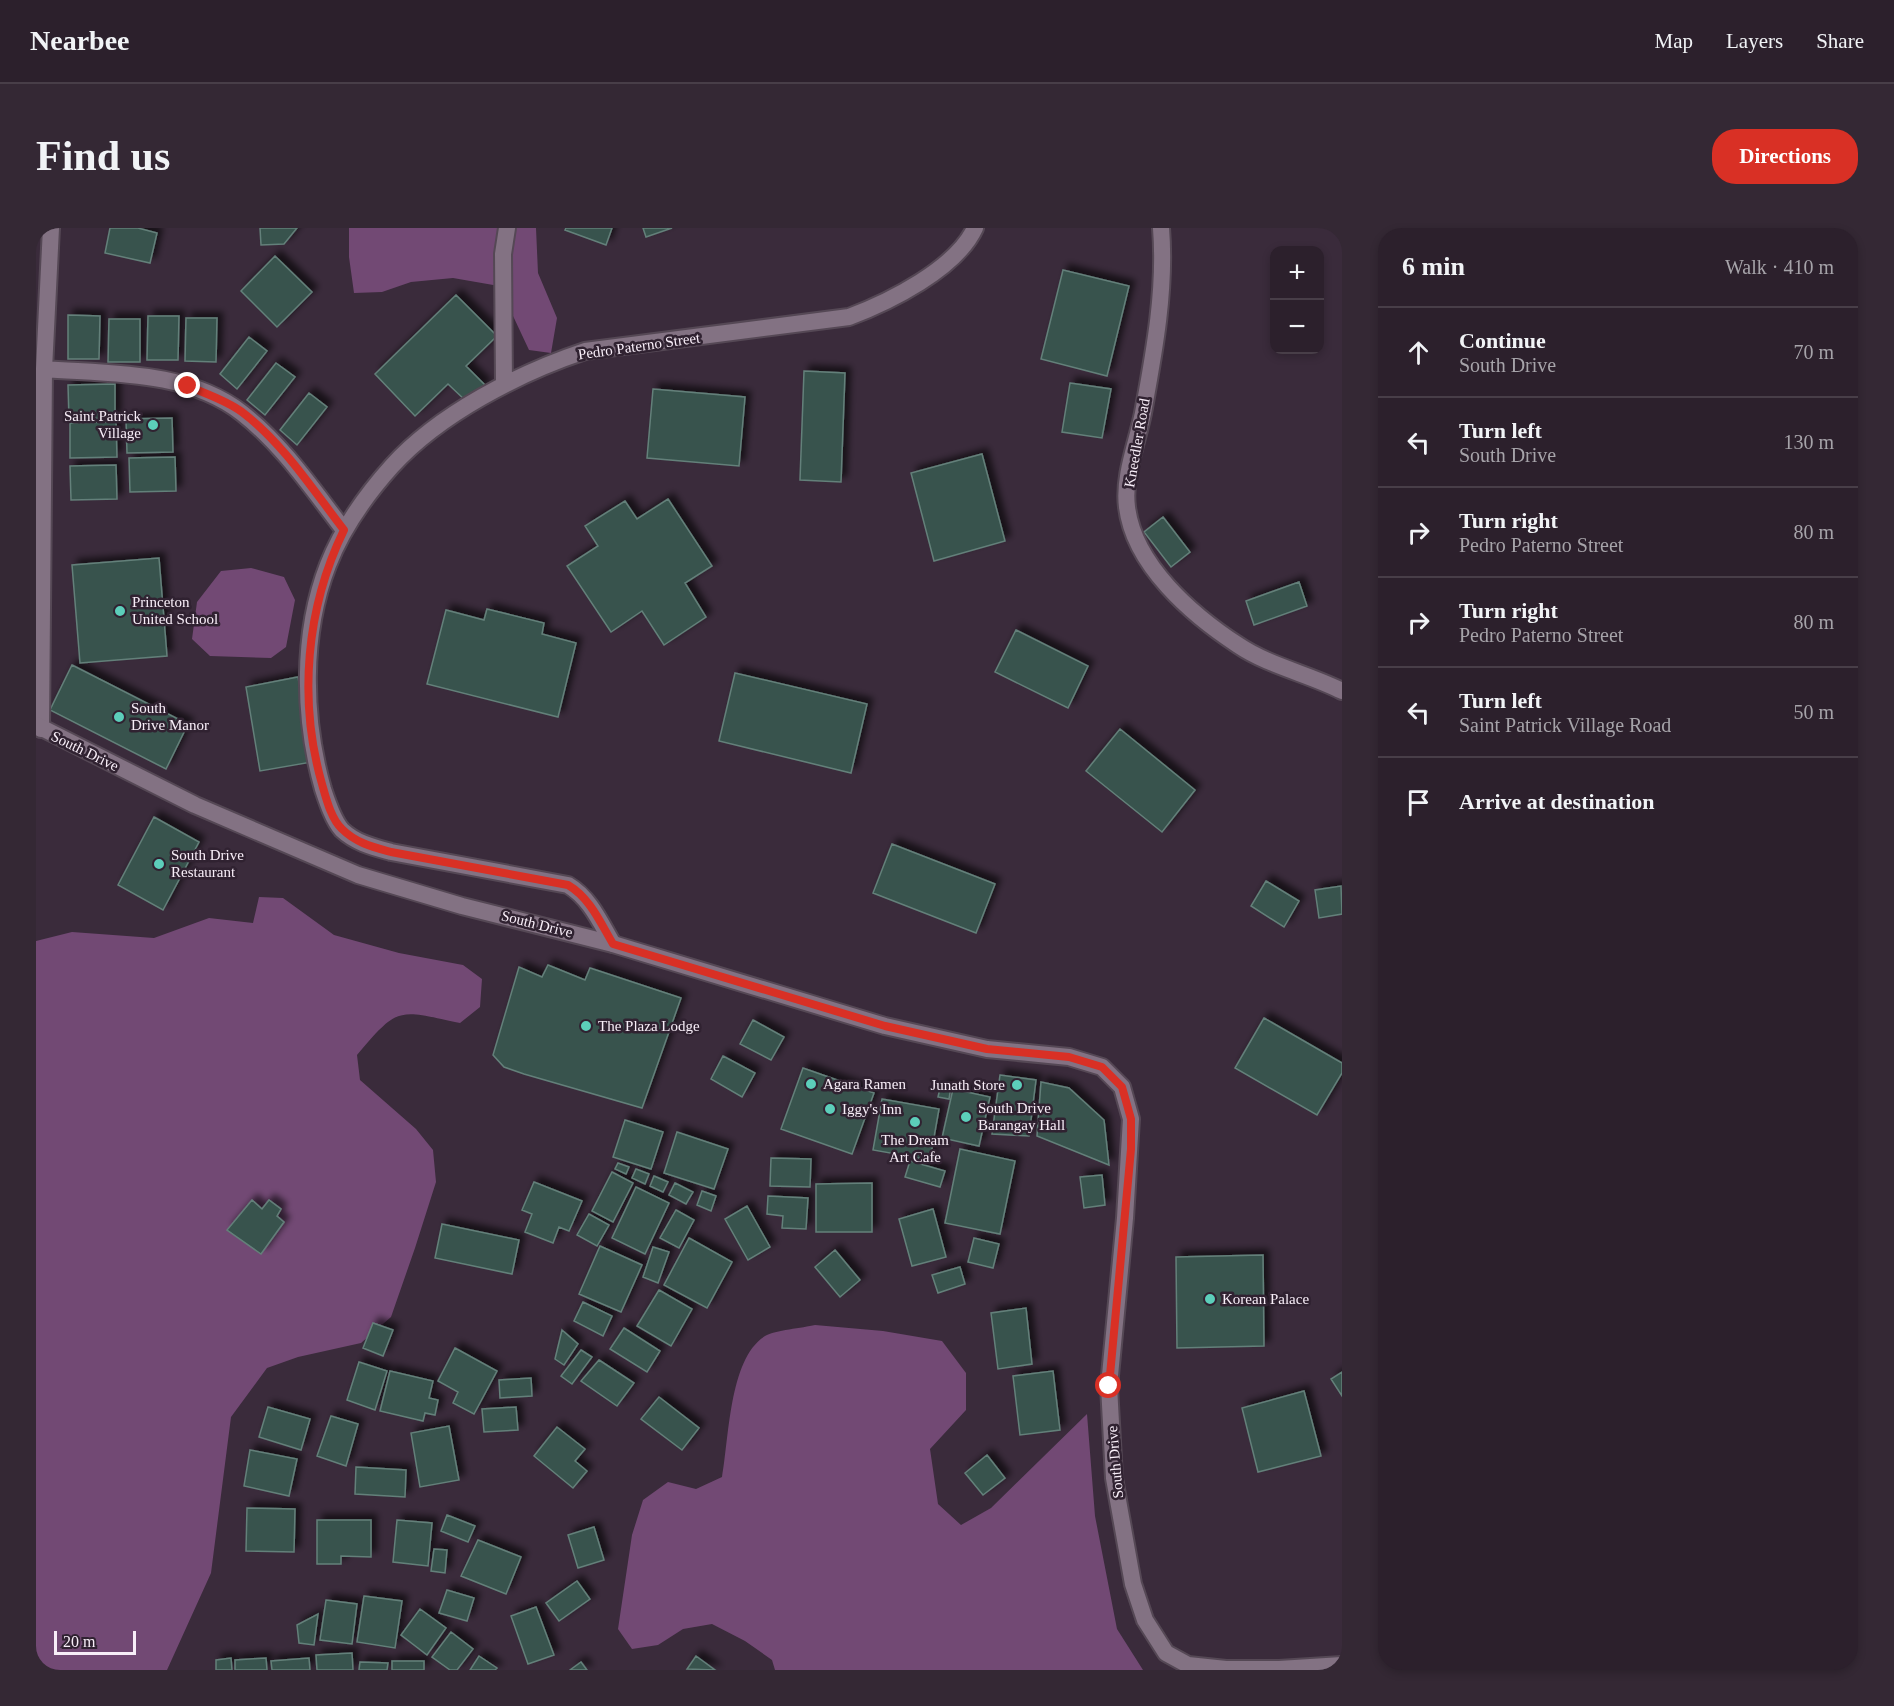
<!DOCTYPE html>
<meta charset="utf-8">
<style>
:root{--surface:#2c202c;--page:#342834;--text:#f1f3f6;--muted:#a6a3a9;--line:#483e48;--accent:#d93025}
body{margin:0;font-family:Georgia,serif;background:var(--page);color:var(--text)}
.controls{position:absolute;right:18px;top:18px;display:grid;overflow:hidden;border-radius:12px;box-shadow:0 3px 9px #0003}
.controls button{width:54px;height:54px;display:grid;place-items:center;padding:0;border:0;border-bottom:2px solid var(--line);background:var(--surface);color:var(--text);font:30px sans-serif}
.scale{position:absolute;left:18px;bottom:15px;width:82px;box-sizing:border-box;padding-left:6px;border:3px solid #f8eef8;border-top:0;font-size:16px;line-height:21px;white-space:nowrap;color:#f8eef8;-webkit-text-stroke:4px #302231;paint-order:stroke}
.stop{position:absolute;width:18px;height:18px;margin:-14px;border:4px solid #d93025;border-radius:50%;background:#fff}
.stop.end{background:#d93025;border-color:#fff;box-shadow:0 2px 6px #0008}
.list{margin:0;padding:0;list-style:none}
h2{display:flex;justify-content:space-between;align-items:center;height:78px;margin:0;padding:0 24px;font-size:26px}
h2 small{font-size:20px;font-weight:400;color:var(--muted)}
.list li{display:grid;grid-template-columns:39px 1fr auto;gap:18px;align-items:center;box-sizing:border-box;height:90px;padding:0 24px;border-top:2px solid var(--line)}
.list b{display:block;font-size:22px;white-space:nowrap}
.list p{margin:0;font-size:20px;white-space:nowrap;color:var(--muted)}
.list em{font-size:20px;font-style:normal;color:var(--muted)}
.icon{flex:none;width:33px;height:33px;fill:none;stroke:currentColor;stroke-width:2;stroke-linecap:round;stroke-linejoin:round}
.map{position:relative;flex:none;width:1306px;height:1442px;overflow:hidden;border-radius:24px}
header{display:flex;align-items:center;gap:36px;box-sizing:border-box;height:84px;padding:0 30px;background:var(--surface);border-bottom:2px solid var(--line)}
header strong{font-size:28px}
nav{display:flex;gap:33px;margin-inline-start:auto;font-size:21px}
.intro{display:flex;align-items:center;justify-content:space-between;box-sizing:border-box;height:144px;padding:0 36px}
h1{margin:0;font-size:42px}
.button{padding:15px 27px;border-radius:24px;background:var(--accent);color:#fff;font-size:21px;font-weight:700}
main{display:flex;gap:36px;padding:0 36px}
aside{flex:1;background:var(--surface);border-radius:24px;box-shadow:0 3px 9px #0003}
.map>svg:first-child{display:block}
.forest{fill:#724974}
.building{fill:#37534d;stroke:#64807a;stroke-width:1.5;filter:url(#shadow)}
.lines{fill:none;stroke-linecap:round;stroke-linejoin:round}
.minor-casing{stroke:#554855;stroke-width:20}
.secondary-casing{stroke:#554855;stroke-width:20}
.minor{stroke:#837283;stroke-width:16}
.secondary{stroke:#837283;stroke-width:16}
.route{stroke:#d93025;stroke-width:8}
.poi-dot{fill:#5cceba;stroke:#302231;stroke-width:2}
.labels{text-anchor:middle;stroke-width:5;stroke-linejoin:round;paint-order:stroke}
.street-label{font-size:15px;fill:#f8eef8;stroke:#302231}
.poi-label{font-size:15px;fill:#f8eef8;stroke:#302231;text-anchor:start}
</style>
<header>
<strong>Nearbee</strong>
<nav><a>Map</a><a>Layers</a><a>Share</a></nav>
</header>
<div class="intro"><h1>Find us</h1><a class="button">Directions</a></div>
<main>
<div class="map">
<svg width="1306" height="1442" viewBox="0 0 1306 1442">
<defs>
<filter id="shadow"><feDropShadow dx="5.5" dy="-5.5" stdDeviation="3" flood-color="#0009"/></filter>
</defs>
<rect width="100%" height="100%" fill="#3a2b3b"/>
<!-- forest -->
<path class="forest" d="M313,0h187l2,45 19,45 -6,35 -22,-3 -30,-64 -46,-8 -42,4 -29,10 -28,1 -5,-36z
M215,340l33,9 11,23 -9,47 -15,11 -61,-2 -18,-17 5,-37 24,-31z
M223,669l24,1 51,37 65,18 64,12 19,14 -2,28 -20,16c-62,-13 -61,-18 -103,32l3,25 56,49 17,21 3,32 -21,66 -24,69 -30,26 -63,14 -31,11 -36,49 -20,156 -44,97h-131v-729l36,-9 82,6 55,-20 44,5z
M779,1097l68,6 59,10 24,32v37l-36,39 8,55 23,21 30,-17 96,-94 8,102 22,113 26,41h-368l-3,-10 -27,-19 -33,-17 -29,5 -25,16 -26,4 -14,-20 14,-94 11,-35 25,-18 28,7 26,-12c7,-37 7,-119 43,-141 10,-6 38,-8 50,-11z"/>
<!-- building -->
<path class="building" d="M74,0h28l19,5 -7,30 -45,-10z
M224,0h37l-13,16 -23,1z
M530,0h46l-6,17 -41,-15z
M607,0h29l-26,9z
M239,28l37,36 -35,35 -36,-36z
M1027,42l66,16 -22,90 -66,-17z
M420,67l41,41 -31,30 19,19 -18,17 -19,-18 -33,32 -40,-42z
M32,87l32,1 -1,43h-31z
M112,88h31l-1,44h-31z
M150,90h31l-1,44 -31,-1z
M73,91h31v43h-32z
M213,109l18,14 -30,38 -17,-15z
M240,135l19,14 -30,38 -18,-15z
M768,143l41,2 -4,109 -41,-2z
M1034,155l41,6 -9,49 -40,-6z
M79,156v34l-46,1 -1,-34z
M617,161l92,8 -6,69 -92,-8z
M273,165l18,14 -30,38 -17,-15z
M136,190l1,34 -46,1 -1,-34z
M80,194l1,35 -47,1v-35z
M946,226l23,87 -71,20 -23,-88z
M139,229l1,34 -46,1 -1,-34z
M80,237l1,34 -46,1 -1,-34z
M632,271l44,67 -27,17 21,34 -42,28 -22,-34 -31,21 -44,-66 31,-20 -13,-20 40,-25 12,18z
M1127,289l27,35 -19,15 -27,-35z
M123,330l8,98 -87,7 -8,-98z
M1263,354l8,24 -53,19 -8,-24z
M451,381l57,14 -2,11 34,9 -18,74 -131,-33 19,-74 38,10z
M980,402l72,36 -20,42 -73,-36z
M36,437l116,59 -22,45 -116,-59z
M699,445l132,31 -16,69 -132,-32z
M262,449l14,85 -52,9 -14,-84z
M1084,501l75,61 -33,42 -76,-61z
M118,589l45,25 -36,68 -45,-25z
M856,616l103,40 -19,49 -103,-40z
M1230,653l33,20 -15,26 -33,-21z
M1305,658l1,28 -23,4 -4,-28z
M512,737l37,15 5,-12 91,30 -39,110 -118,-34 -20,-7 -11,-12 26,-88 23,10z
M1228,790l78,45v10l-25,42 -82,-47z
M717,792l31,17 -13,23 -31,-16z
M687,828l32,17 -13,24 -31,-18z
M767,840l71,25 -22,61 -71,-25z
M964,847l36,5 -7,56 -37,-2z
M1005,854l28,6 35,32 5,45 -72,-29z
M905,856l10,2 -2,13 -11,-2z
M917,861l37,8 -11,49 -37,-8z
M846,871l57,10 -9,51 -57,-10z
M589,892l38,12 -12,37 -38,-12z
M641,904l51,17 -14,40 -50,-16z
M924,921l55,12 -15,73 -55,-11z
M735,930l40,1 -1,28 -40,-1z
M874,933l35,10 -5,16 -35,-10z
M582,935l11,4 -3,7 -11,-5z
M600,941l13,5 -4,10 -13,-6z
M576,944l21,11 -20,39 -21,-11z
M1066,947l3,30 -21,3 -4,-31z
M618,948l14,6 -5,10 -13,-6z
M498,954l48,19 -13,30 -10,-4 -6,16 -28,-11 7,-18 -10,-4z
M639,955l18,9 -7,12 -17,-9z
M836,955v49h-56v-48z
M600,959l33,16 -24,51 -33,-16z
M666,963l14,5 -5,15 -14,-6z
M732,968l40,2 -2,31 -24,-1 1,-12 -16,-2z
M216,972l10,9 7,-9 12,9 -4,7 7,6 -23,32 -34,-24z
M711,978l23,41 -22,13 -23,-41z
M897,981l13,48 -34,9 -13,-47z
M640,982l18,10 -15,28 -19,-10z
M553,986l20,11 -12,21 -20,-11z
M406,996l77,16 -7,34 -77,-16z
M653,1010l43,24 -25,46 -43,-23z
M938,1010l25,6 -6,24 -25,-6z
M564,1018l42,19 -21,47 -42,-18z
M617,1019l16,5 -11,31 -15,-6z
M799,1022l25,30 -20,17 -25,-30z
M1227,1027l1,91 -87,2 -1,-91z
M924,1039l5,17 -27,9 -6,-18z
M623,1062l33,19 -21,37 -34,-20z
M547,1074l29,14 -9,20 -29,-15z
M990,1080l6,56 -34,5 -7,-56z
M337,1095l20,7 -10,26 -20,-8z
M588,1100l36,23 -13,21 -37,-23z
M526,1102l16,14 -14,21 -9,-6z
M419,1120l42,23 -23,43 -21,-11 5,-11 -20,-11z
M545,1122l11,7 -20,27 -11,-8z
M563,1132l35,23 -17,23 -36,-25z
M323,1134l28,9 -12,39 -28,-10z
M354,1143l43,10 -4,17 9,2 -3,15 -10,-2 -2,8 -43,-10z
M1017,1143l7,59 -40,5 -7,-59z
M1306,1144v24l-11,-17z
M495,1150l1,18 -32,2 -1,-18z
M1268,1163l17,65 -63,16 -16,-64z
M623,1169l40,31 -17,22 -41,-31z
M232,1179l42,12 -9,31 -42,-13z
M480,1179l2,23 -34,2 -2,-23z
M295,1188l27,8 -12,42 -29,-10z
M413,1198l10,54 -39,7 -9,-54z
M521,1199l28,22 -10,12 12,10 -14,17 -39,-32z
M214,1222l47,9 -8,37 -45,-10z
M951,1227l18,23 -22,17 -18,-22z
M320,1239l50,3 -1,27 -50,-3z
M211,1280l48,1 -1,43 -48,-1z
M411,1287l28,11 -7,16 -27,-11z
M281,1292h54v37l-30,-1v8h-24z
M361,1292l35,3 -4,43 -35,-4z
M558,1299l10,33 -26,8 -10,-33z
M442,1312l43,17 -15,37 -45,-18z
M398,1321l13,1 -2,23 -14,-2z
M541,1353l13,18 -31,22 -13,-18z
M411,1362l27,8 -7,23 -28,-8z
M328,1368l38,5 -7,47 -38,-6z
M290,1372l31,4 -5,40 -32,-4z
M500,1379l18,48 -26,9 -17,-48z
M384,1381l26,19 -19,27 -26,-20z
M282,1386l-4,31 -15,-2 -2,-18z
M415,1404l22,17 -16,21h-7l-18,-13z
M316,1425l1,17h-36l-1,-15z
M443,1428l18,12 -2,2h-25z
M660,1428l19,14 -28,-1z
M195,1430l1,12h-16v-10z
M230,1430l1,12h-32v-10z
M273,1430l1,12h-38l-1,-9z
M356,1433h32v9h-32z
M324,1434l28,1 -1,7h-28z
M545,1434l6,8h-17z"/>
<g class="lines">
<!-- minor casing -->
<g class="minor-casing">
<path id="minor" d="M1125,0c5,62 -7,125 -18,185 -6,30 -20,63 -16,94 7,58 65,108 111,138 31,21 71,29 104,46
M8,141c65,5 143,1 198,44 41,32 71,77 102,117
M468,157l-1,-131 4,-26
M5,501l3,-360 7,-141
M577,716c-13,-22 -23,-46 -45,-59l-177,-33c-18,-5 -35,-9 -49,-22 -9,-10 -15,-29 -19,-41 -20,-70 -22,-155 5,-224 14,-36 38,-70 64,-99 47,-52 127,-93 193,-115l264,-34c40,-15 107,-48 126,-89"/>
</g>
<!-- secondary casing -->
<g class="secondary-casing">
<path id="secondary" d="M0,497l159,80 163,70 104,31 151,38 272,82 102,23 82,8 33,10 20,20 9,32 -6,99 -16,168 5,92 19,106 12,36 21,33 22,12 38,4h53l63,-4"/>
</g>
<!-- minor -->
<use href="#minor" class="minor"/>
<!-- secondary -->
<use href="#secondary" class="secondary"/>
</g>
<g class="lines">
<!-- route -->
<path class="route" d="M152,158c18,8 38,14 54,26 41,31 71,78 102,118 -38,78 -46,170 -22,254 4,14 9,35 20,45 14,14 31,18 49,23l177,33c22,13 32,37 45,59l272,82 102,23 82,8 33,10 20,20 9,32v30l-22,237"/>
</g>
<!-- markers -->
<g class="poi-dot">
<circle cx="117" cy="197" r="6"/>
<circle cx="84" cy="383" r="6"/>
<circle cx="83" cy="489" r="6"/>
<circle cx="123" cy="636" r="6"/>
<circle cx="550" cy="798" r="6"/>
<circle cx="775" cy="856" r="6"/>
<circle cx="981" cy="857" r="6"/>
<circle cx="794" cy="881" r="6"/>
<circle cx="930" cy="889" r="6"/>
<circle cx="879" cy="894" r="6"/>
<circle cx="1174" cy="1071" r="6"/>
</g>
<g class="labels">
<!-- street labels -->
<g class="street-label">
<text transform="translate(603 118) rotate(-8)" y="5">Pedro Paterno Street</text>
<text transform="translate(1101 215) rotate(-80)" y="5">Kneedler Road</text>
<text transform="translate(49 523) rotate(26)" y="5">South Drive</text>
<text transform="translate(501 696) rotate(14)" y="5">South Drive</text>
<text transform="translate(1079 1234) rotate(-95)" y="5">South Drive</text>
</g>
<!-- poi labels -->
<g class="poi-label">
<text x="105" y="193" text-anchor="end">Saint Patrick<tspan x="105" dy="17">Village</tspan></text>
<text x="96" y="379">Princeton<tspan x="96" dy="17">United School</tspan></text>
<text x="95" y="485">South<tspan x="95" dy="17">Drive Manor</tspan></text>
<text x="135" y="632">South Drive<tspan x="135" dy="17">Restaurant</tspan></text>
<text x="562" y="803">The Plaza Lodge</text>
<text x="787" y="861">Agara Ramen</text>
<text x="969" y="862" text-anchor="end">Junath Store</text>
<text x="942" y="885">South Drive<tspan x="942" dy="17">Barangay Hall</tspan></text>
<text x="806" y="886">Iggy's Inn</text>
<text x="879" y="917" text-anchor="middle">The Dream<tspan x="879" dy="17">Art Cafe</tspan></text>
<text x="1186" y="1076">Korean Palace</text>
</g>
</g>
</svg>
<div class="controls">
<button>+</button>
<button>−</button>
</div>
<div class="scale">20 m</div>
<div class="stop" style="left:1073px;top:1158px"></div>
<div class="stop end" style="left:152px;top:158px"></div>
</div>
<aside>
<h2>6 min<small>Walk · 410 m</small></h2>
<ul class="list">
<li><svg class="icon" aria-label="ahead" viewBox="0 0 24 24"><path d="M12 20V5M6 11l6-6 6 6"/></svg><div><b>Continue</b><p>South Drive</p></div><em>70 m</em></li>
<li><svg class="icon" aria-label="left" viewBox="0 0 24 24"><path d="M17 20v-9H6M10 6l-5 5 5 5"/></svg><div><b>Turn left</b><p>South Drive</p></div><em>130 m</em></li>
<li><svg class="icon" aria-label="right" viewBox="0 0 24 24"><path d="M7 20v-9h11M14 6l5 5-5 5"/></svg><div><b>Turn right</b><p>Pedro Paterno Street</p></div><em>80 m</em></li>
<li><svg class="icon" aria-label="right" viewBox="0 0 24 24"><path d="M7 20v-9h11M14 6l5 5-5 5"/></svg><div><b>Turn right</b><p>Pedro Paterno Street</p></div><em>80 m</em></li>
<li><svg class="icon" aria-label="left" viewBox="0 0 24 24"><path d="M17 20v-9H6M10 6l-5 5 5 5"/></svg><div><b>Turn left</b><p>Saint Patrick Village Road</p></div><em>50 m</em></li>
<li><svg class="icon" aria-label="arrive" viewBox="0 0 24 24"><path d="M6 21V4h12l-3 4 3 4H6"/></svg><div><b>Arrive at destination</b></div></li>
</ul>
</aside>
</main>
